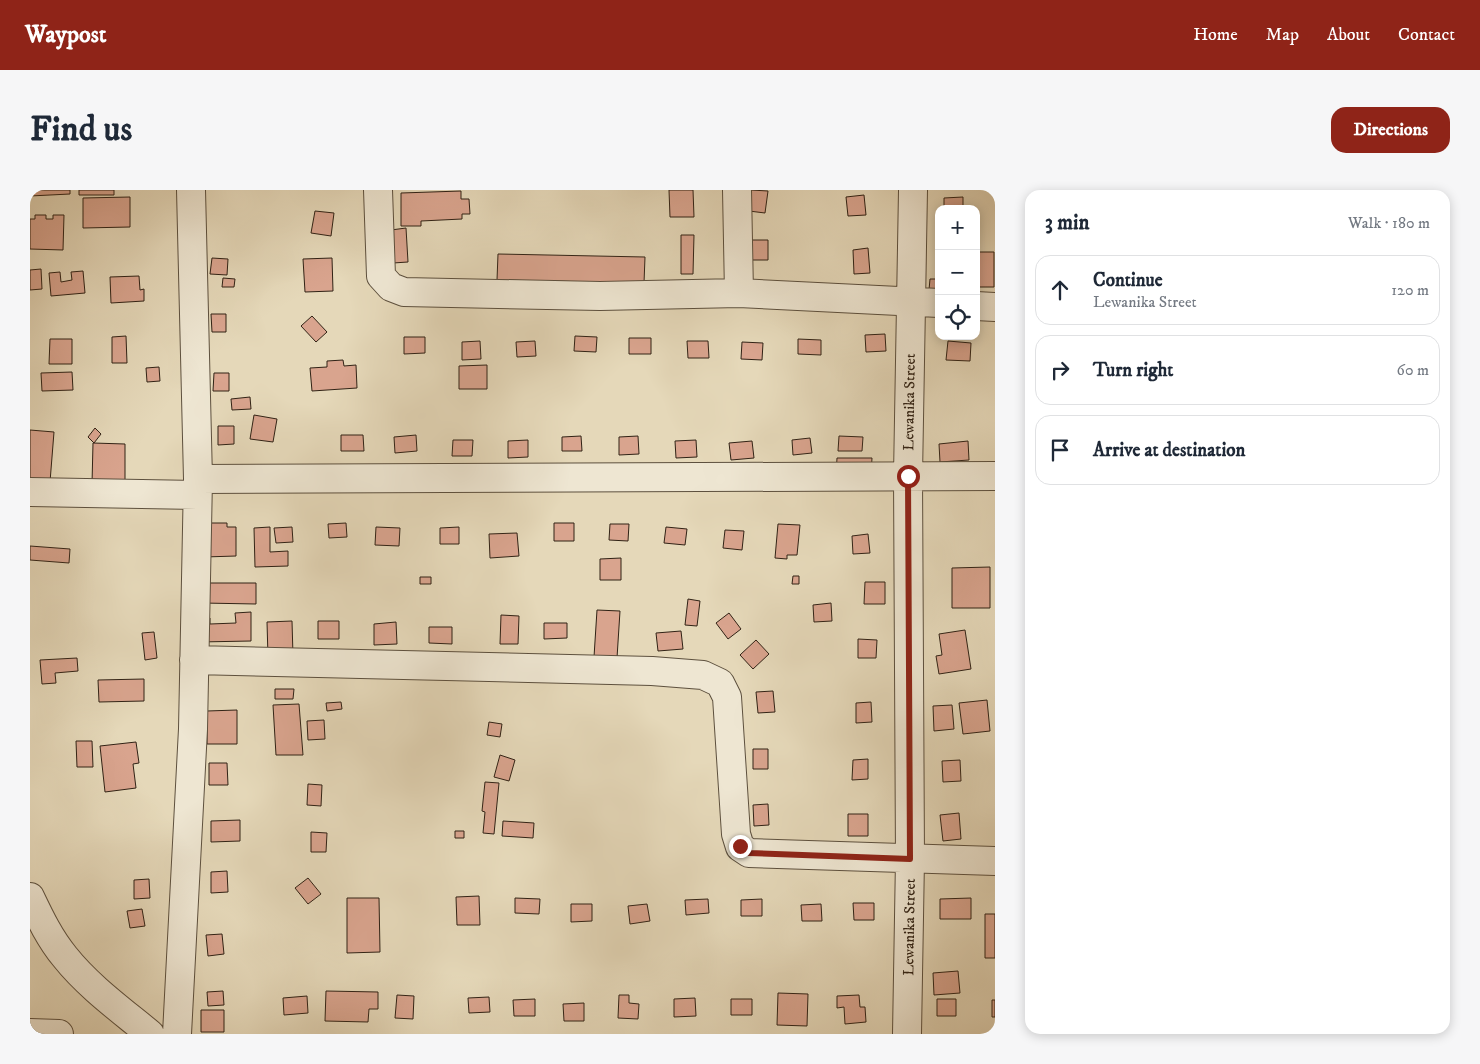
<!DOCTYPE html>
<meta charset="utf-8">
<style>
:root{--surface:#fff;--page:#f6f6f7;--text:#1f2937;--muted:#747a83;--line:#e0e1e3;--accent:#8f2418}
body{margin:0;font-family:"IM FELL DW Pica",serif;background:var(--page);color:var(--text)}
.controls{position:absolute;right:15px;top:15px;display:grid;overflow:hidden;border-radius:10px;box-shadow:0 2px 12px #0003}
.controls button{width:45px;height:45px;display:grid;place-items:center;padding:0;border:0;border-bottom:1px solid var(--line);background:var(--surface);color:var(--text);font:25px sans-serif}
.stop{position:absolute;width:15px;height:15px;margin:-11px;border:4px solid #8f2418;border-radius:50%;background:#fff}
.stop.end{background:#8f2418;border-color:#fff;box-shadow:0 1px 5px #0008}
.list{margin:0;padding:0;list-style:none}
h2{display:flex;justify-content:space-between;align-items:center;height:65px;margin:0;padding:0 20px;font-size:21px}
h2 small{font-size:16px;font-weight:400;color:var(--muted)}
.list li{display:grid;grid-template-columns:32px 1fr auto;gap:15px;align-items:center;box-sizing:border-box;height:70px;margin:0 10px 10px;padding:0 10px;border:1px solid var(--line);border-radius:15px}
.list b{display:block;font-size:19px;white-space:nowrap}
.list p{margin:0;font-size:16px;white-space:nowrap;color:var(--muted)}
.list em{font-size:16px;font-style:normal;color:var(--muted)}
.icon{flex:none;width:28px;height:28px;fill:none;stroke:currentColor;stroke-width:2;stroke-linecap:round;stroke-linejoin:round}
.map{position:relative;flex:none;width:965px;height:844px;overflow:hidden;border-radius:15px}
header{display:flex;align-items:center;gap:30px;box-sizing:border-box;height:70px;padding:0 25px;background:var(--accent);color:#fff}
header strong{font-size:24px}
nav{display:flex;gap:28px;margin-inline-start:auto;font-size:18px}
.intro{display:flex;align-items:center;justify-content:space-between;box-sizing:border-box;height:120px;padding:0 30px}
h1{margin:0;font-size:35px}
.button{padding:12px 22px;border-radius:15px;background:var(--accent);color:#fff;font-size:18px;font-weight:700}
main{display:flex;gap:30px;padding:0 30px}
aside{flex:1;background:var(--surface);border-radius:15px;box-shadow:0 2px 12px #0003}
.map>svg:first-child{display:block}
.building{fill:#d9a48e;stroke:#302215}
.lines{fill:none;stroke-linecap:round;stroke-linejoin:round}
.minor-casing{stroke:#5d503e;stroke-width:30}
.minor{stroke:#eee6d2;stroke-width:28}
.route{stroke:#8f2418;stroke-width:6}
.labels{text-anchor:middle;stroke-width:4;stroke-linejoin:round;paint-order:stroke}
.street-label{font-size:15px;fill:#302215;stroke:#eee6d2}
</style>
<header>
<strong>Waypost</strong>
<nav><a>Home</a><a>Map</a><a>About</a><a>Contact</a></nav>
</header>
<div class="intro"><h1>Find us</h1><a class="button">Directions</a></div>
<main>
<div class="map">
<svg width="965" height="844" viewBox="0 0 965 844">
<rect width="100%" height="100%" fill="#e5d8b9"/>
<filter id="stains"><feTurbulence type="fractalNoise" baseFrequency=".004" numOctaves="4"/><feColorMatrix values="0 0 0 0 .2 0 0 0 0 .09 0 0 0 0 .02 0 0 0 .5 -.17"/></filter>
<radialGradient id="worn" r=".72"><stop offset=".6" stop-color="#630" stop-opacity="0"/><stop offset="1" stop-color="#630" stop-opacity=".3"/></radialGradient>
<!-- building -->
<path class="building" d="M0,0h40v4l-40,2z
M49,0h35v5h-35z
M639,0h24l1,27h-24z
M721,0l17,1 -3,22 -16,-2z
M431,1v8h8l1,15h-8v5l-41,2v5h-20v-33z
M834,5l2,20 -18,1 -2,-19z
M100,7v30l-47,1v-30z
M933,7v12h-19v-11z
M285,21l19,2 -3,23 -20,-3z
M5,25h11v4h7v-4h11l-1,35 -33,-1v-30h5z
M376,38l2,34 -15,1 -2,-33z
M651,45h13l-1,39h-12z
M722,50h16v20h-16z
M838,58l2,25 -16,1 -1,-24z
M946,62h18v35h-18z
M468,64l147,3 -1,26 -147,-3z
M182,68l16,1 -1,16 -17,-1z
M302,68l1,33 -28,1 -2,-33z
M11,79l1,20 -12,1v-20z
M53,81l2,22 -34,3 -2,-23 11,-1 1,10 11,-2 -1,-8z
M109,86l1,14 4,-1v12l-33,2 -1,-26z
M193,88l12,1 -1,8h-12z
M900,89h9v12l-10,-1z
M181,124h15v18h-14z
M282,126l15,16 -11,10 -15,-16z
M855,144l1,17 -20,1 -1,-17z
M96,146l1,27h-15v-26z
M545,146l22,1 -1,15 -22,-1z
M374,147h21v16l-21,1z
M599,148h22v16h-22z
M20,149h22v25h-23z
M768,149l23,1v15l-23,-1z
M450,151l1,18 -19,1v-18z
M505,151l1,15 -19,1 -1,-15z
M657,151h21l1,17h-21z
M918,151l23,2 -1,18 -24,-1z
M712,152l21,1 -1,17 -21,-1z
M313,170l1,6 12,-1 1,23 -45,3 -2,-23 17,-1v-6z
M457,175v24h-28v-23z
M129,177l1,14 -13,1 -1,-14z
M42,182l1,18 -31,1 -1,-18z
M184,183h15v18h-16z
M220,207l1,12 -19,1 -1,-11z
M224,225l23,4 -4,23 -23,-3z
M188,236h16v18l-16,1z
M65,238l6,6 -7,9 -6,-6z
M0,240l24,2 -4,50 -20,-2z
M311,245h22l1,16h-23z
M386,245l1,16 -22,2 -1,-16z
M551,246l1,15h-20v-14z
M608,246l1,18 -20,1v-18z
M809,246l24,1 -1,14h-24z
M780,248l2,15 -19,2 -1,-15z
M423,250h20l-1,16h-20z
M498,250v17l-20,1v-17z
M666,250l1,17 -21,1 -1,-17z
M722,251l2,17 -23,2 -2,-17z
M938,251l1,19 -29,2 -1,-18z
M63,253l32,1v41l-33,-1z
M807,268h35l-1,17h-35z
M173,333h24v4h9v29l-32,1z
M316,333l1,14 -18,1 -1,-14z
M524,333h20v18h-20z
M580,334h19l-1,17 -19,-1z
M748,334l22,1 -3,30h-10v4l-12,-1z
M240,337v25l18,-1v15l-33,1 -1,-39z
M262,337l1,15 -17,1 -2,-15z
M346,337l24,1 -1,18 -24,-1z
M429,337v17h-19v-16z
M636,337l21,2 -2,16 -21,-2z
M695,340l19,1 -2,19 -19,-2z
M487,343l2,23 -29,2 -1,-24z
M838,344l2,19 -17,1 -1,-18z
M0,356l40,3 -1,14 -39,-3z
M591,368v22h-21v-21z
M960,377v41h-38v-40z
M763,386h6v8h-7z
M390,387h11v7h-11z
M835,392h20v22h-21z
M172,393h54v21l-54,-1z
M658,409l12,2 -3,25 -12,-1z
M801,413l1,18 -18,1 -1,-17z
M567,420l23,1 -3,47 -23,-1z
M221,422v29l-52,1v-24h11v6l26,-1 -1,-10z
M699,423l12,16 -13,10 -12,-16z
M471,425l18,1 -1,28h-18z
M262,431l1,35 -25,1 -1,-35z
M288,431h21v18h-21z
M366,432l1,22 -23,1v-21z
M514,433h23v15l-23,1z
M399,437h23v17l-23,-1z
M935,440l6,39 -32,5 -3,-18 6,-1 -3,-21z
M651,441l2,18 -25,2 -2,-18z
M124,442l3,26 -12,2 -3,-27z
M828,449l19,1 -1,18h-18z
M726,450l13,14 -16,15 -13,-14z
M47,468l1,13 -23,2 1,10 -14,1 -2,-24z
M114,489v22l-45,1 -1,-22z
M245,499h19l-1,10h-18z
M743,501l2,21 -17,1 -2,-21z
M957,510l3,31 -27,3 -4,-31z
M311,512l1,7 -15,2 -1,-8z
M841,512l1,20 -16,1v-20z
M269,514l4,51h-27l-3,-50z
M922,515l2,24 -20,2 -1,-25z
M207,520v34h-30v-33z
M294,530l1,19 -17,1 -1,-19z
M459,532l13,2 -2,13 -13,-2z
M46,551h16l1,26h-16z
M106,552l3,21 -6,1 3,24 -31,4 -5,-46z
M723,559h15v20h-15z
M470,565l15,5 -6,21 -15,-4z
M838,569v20l-16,1 1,-20z
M930,570l1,21 -18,1 -1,-21z
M179,573h18l1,22h-19z
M455,592l14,1 -5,51 -11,-1 2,-21 -3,-1z
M278,594l14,1 -1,21 -14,-1z
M738,614l1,21 -15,1 -1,-21z
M929,623l2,26 -18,2 -3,-26z
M818,624h20v22h-20z
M210,630v21l-29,1v-21z
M473,631l31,2 -1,15 -31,-2z
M425,641h9v7h-9z
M281,642l16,1 -1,19h-15z
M197,681l1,21 -17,1v-21z
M278,688l13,16 -13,10 -13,-16z
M119,689l1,19 -16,1v-19z
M449,706l1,29h-23l-1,-28z
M317,708h32l1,54 -33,1z
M485,708l25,1 -1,15 -24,-1z
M941,708v21h-31v-20z
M678,709l1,14 -23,2 -1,-15z
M732,709v17h-21v-16z
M823,713h21v17h-20z
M541,714h21v17l-21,1z
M617,714l3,17 -20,3 -2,-18z
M791,714l1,17h-20l-1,-16z
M112,719l3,17 -15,2 -3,-17z
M955,724h10v44h-10z
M192,744l2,20 -16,2 -2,-21z
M928,781l2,22 -26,2 -1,-22z
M193,801l1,14 -16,1 -1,-14z
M296,801l52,1v17h-9l-1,13 -43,-1z
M748,803l30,1 -1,32 -30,-1z
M367,805l17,1 -1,23 -18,-1z
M589,805h10v8l10,1 -1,15 -20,-1z
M829,805l1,12h5l1,15 -21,2 -1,-17 -7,1v-12z
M277,806l1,17 -24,2 -1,-17z
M459,807l1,15 -21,1 -1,-15z
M665,808l1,18 -22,1v-18z
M505,809v17h-21l-1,-16z
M701,809h21v16h-21z
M907,809h19v17h-19z
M962,810h3v17h-3z
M554,813v18h-20l-1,-17z
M171,820h23v22h-23z"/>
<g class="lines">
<!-- minor casing -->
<g class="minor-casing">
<path id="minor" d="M348,0l3,86 10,11 13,5 196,4 139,-3 200,10
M707,0l2,103
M946,116l19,1
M168,289l797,-3
M0,302l167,3
M164,470l458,11 51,4 17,8 7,14 9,137 4,13 9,6 246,8
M0,707c10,21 20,42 35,60 23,29 56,53 85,77
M0,843l29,1
M147,844l16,-305 5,-250 -7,-289
M877,844l3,-175 -2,-383 5,-286"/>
</g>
<!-- minor -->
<use href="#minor" class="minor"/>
</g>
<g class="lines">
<!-- route -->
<path class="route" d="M710,656l9,7 161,6 -2,-383"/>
</g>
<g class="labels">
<!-- street labels -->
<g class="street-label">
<text transform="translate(879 212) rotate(-89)" y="5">Lewanika Street</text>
<text transform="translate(879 737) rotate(-89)" y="5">Lewanika Street</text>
</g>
</g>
<rect width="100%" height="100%" filter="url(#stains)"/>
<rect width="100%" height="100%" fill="url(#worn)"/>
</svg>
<div class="controls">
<button>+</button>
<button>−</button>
<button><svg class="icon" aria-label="locate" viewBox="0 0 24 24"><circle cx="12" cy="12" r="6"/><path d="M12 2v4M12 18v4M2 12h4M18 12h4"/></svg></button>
</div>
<div class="stop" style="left:878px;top:286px"></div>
<div class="stop end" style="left:710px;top:656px"></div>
</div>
<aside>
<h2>3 min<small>Walk · 180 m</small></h2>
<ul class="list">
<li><svg class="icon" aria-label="ahead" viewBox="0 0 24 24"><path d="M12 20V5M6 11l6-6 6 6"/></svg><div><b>Continue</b><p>Lewanika Street</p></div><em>120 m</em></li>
<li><svg class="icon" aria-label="right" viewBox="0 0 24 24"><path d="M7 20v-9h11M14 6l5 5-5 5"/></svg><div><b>Turn right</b></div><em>60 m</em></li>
<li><svg class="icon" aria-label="arrive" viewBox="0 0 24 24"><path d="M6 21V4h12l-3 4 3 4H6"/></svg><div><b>Arrive at destination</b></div></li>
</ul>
</aside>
</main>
